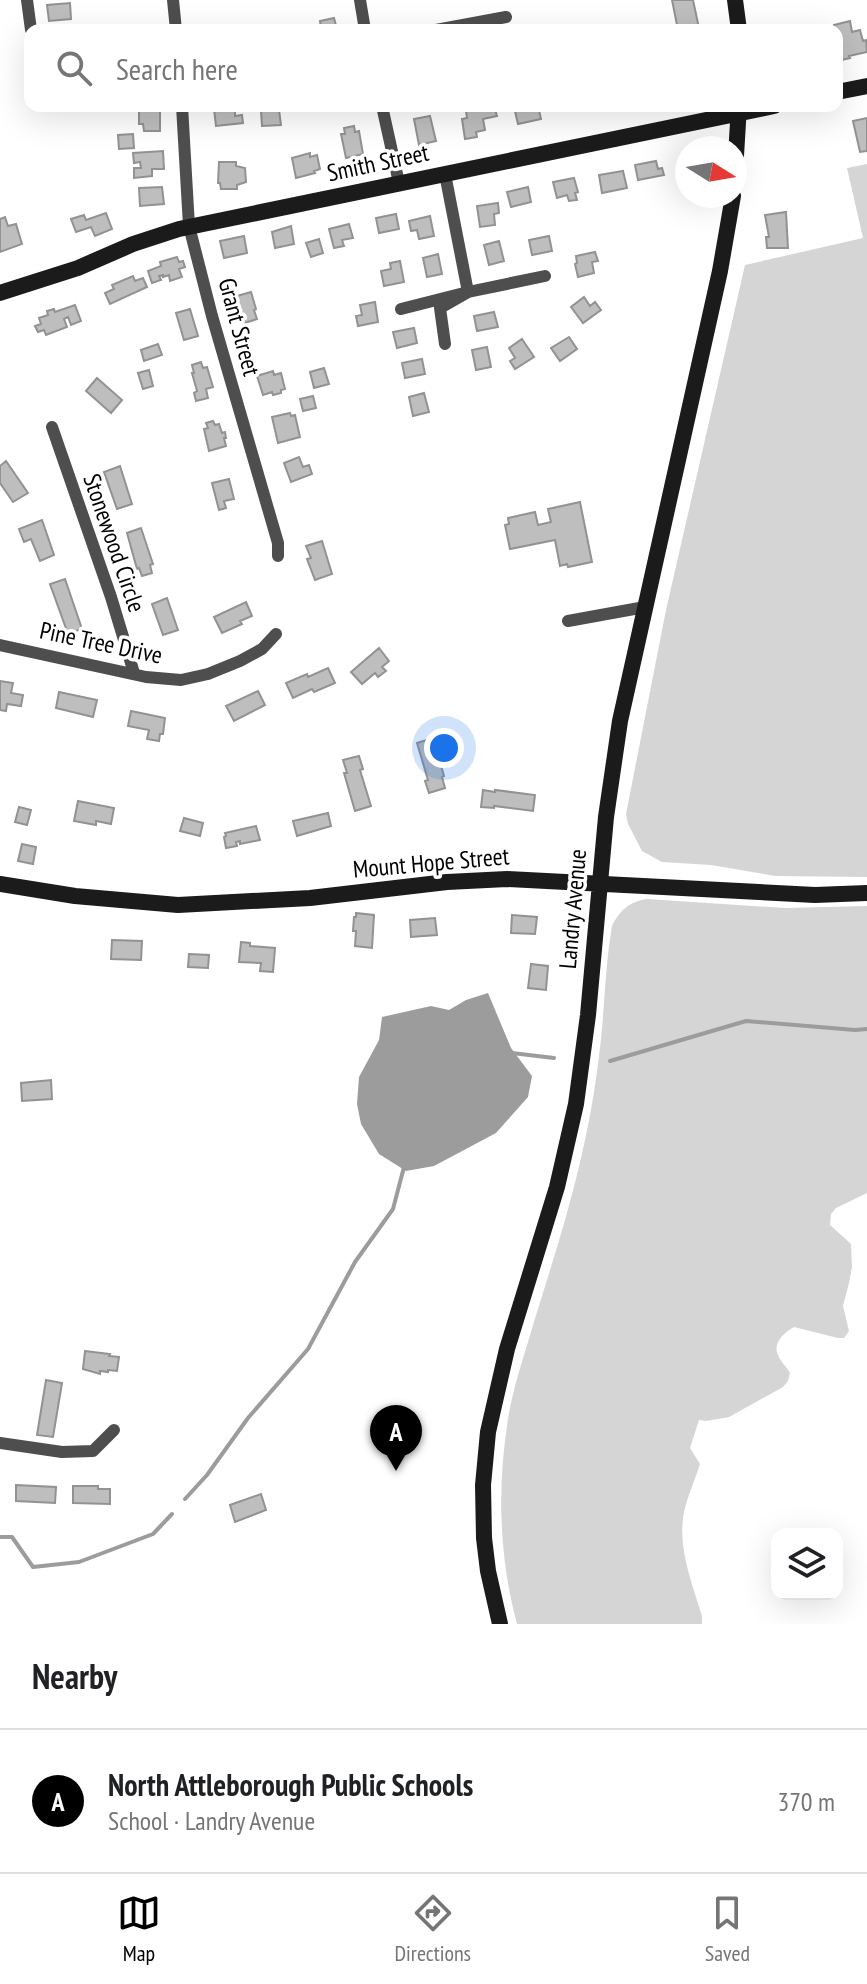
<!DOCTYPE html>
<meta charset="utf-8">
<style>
:root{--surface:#fff;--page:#f2f2f2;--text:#202124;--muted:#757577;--line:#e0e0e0;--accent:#000}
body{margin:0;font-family:"PT Sans Narrow",sans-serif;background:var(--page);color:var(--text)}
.controls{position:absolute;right:24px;bottom:24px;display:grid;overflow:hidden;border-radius:16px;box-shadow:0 8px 32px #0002}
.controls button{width:72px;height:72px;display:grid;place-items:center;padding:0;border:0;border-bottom:2px solid var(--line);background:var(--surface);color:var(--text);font:40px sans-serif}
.compass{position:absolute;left:675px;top:136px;width:72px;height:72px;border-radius:50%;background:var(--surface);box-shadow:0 8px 32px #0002;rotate:101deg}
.you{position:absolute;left:444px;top:748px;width:28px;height:28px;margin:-20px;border:6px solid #fff;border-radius:50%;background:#1a73e8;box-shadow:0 0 0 12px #1a73e833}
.badge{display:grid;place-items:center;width:52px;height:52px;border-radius:50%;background:var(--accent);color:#fff;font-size:26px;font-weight:700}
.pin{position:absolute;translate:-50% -66px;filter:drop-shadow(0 2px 4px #0008)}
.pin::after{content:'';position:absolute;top:42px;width:28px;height:24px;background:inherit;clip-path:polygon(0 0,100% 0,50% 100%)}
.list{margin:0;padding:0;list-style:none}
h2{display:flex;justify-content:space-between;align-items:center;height:104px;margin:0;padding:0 32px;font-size:34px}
h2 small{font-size:26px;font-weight:400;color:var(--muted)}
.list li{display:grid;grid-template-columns:52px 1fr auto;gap:24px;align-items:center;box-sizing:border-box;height:144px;padding:0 32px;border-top:2px solid var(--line)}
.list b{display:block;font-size:30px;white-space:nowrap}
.list p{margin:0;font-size:26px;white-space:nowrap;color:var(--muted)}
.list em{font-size:26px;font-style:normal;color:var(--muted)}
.icon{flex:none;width:44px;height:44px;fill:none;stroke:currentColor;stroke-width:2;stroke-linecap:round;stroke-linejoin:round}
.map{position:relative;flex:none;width:867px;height:1624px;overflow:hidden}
.search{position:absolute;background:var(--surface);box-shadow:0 8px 32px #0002;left:24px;right:24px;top:24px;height:88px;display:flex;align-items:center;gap:20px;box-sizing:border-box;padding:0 28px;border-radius:16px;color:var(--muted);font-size:30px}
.sheet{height:248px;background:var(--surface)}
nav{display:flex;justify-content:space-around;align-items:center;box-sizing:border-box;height:112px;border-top:2px solid var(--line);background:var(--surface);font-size:22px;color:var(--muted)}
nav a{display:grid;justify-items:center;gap:4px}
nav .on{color:var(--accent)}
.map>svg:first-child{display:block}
.green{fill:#d5d5d5}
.water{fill:#9c9c9c}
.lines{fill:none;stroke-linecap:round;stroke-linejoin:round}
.stream{stroke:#9c9c9c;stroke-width:4}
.building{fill:#bebebe;stroke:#929292;stroke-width:2}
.street{stroke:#4e4e4e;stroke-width:12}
.secondary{stroke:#1b1b1b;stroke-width:16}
.labels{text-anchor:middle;stroke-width:7;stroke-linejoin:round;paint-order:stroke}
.street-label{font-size:24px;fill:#000;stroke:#fff}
</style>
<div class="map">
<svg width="867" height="1624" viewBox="0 0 867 1624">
<rect width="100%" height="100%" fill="#fff"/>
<!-- green -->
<path class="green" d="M867,164v713l-92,-1 -64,-11 -49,-3 -20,-11 -14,-27 -2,-10 40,-204 79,-345 118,-27 -16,-70z
M647,899l138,9 82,-2v287l-31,15 -5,6 -1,11 21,19 1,23 -3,16 -6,23 6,25 -5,7h-6l-44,-11c-9,5 -22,16 -16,28 2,6 9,12 12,18l-2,8 -5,6 -54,30 -23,4 -7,-1 -9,28 10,16c-5,16 -12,31 -16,48 -7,35 8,71 18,104v8h-185c-18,-67 -20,-136 -9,-205 5,-32 16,-63 25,-94 18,-58 37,-116 50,-176 9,-39 15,-79 19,-120 3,-34 4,-69 10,-103 8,-16 17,-24 35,-27z"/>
<!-- water -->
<path class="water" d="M488,993l23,55 21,28 -4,21 -32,36 -62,33 -28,5 -27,-17 -18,-30 -4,-20 2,-27 20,-37 3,-23 49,-11 18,4 17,-10z"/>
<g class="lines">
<!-- stream -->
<path class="stream" d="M512,1053l42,5
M610,1061l136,-40 109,9 12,-1
M185,1499l22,-24 41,-57 60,-69 47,-87 38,-53 11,-42
M0,1537h12l21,30 46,-5 74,-28 19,-20"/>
</g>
<!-- building -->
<path class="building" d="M672,0h21l6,28 -21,2z
M70,3l1,16 -22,2 -2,-16z
M334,18l3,11 -22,1 6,-2 -1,-7z
M850,21l2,11 8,-2 3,11 3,-1 1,12 -18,4 1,2 -13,3v-31h-2l-1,-5z
M145,106h12v3h3v22h-16l-1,-7h-4v-13h7z
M223,106h12v10l7,-1 1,8 -27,3 -2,-17 9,-1z
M485,106h9l3,10 -14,3 2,11 -9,2 1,5 -12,2 -3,-20 5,-1 -1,-7 15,-3v2l4,-1z
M519,106h19l3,13 -23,5 -4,-17z
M279,110l2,15 -19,1 -1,-15z
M430,116l6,25 -17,4 -5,-26z
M867,118v33l-7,1 -7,-31z
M354,126l1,6 4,-1 4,23 -17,4 -5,-24h4l-1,-6z
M133,134l1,14 -15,1 -1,-14z
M163,151l1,18h-12v7l-18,2v-10h7l-1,-6 -6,1 -1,-10z
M310,153v4l7,-2 3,14 -6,2 1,2 -19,5 -4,-20z
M656,161l2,8 4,-1 2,7 -26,5 -3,-15z
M219,162h17v4l9,2 1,14 -9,3v4h-16l-1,-6h-2z
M623,171l4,17 -25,5 -3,-18z
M574,178l4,14 -3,1 2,7 -8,1 -2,-6 -10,3 -4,-16z
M162,187l2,17 -24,2 -1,-18z
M528,187l3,15 -20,5 -4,-15z
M498,203l1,10 -5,1 1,11 -15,2 -3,-21z
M786,212l2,36h-21l-1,-11h3l-4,-22z
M106,213l6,16 -17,7 -4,-9 -15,5 -5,-13 13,-4 2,5z
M396,214l3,15 -20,4 -3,-15z
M430,216l4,20 -15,3 -2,-9 -6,1 -2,-10z
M5,217l3,9 8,-2 6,20 -22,8v-33z
M349,224l4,14 -11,2 2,6 -10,2 -5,-19z
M291,226l3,18 -19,4 -3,-16z
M244,236l3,17 -23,5 -4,-17z
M549,236l3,15 -20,4 -3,-15z
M319,239l4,14 -12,4 -5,-14z
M499,241l5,20 -15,4 -5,-20z
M595,252l3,9 -6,1 2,11 -16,4 -3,-13 2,-1 -1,-7z
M438,254l4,20 -15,3 -4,-19z
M177,257l2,5 4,-1 2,6 -6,2 3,8 -12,4 -1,-6 -6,2v-2l-4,1 2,4 -9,3 -4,-12 13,-5 -1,-4z
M400,261l4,21 -20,4 -3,-15 10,-2 -1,-6z
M133,276l2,5 8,-3 4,9 -37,17 -5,-11 9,-4 -2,-4z
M251,292l5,17 -2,1 3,9 -12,4 -8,-27z
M584,297l6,9 5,-4 6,8 -18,13 -12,-16z
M375,302l3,20 -20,4 -2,-10 6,-1 -2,-10z
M75,305l6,16 -10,4 -3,-8 -4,2 3,8 -21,8 -2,-5 -6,2 -3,-6 6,-2 -2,-6 9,-3 -1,-4 7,-2 1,3z
M190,309l8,27 -14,4 -8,-27z
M494,312l4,15 -21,4 -3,-15z
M414,328l3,15 -20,5 -4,-16z
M569,337l8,12 -17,12 -9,-13z
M522,339l12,18 -19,12 -5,-8 5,-3 -6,-10z
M158,344l4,11 -18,6 -3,-11z
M487,347l4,20 -15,3 -4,-20z
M422,359l3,15 -20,4 -3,-15z
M201,362l2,6 4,-1 6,20 -7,2 2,9 -12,3 -2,-8 3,-2 -5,-18h2l-2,-8z
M324,368l5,16 -15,4 -4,-16z
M149,370l4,16 -10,3 -5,-16z
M273,371l1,4 7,-2 4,16 -4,1v3l-8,2 -1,-3 -9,3 -6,-19z
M97,378l25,22 -11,13 -25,-22z
M424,393l5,19 -16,4 -4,-19z
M313,396l3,12 -13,3 -3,-12z
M290,413l1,3 4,-1 5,22 -22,6 -6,-26z
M213,421l2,4 4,-1 3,9 3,-1 1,6h-2l2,8 -17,5 -5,-22 4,-1 -2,-5z
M299,457l4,10 6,-2 3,9 -21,8 -7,-19z
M6,461l22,32 -15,9 -13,-19v-17z
M120,466l12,38 -15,5 -13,-37z
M229,479l5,20 -10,2 2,7 -7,2 -7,-27z
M580,502l12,60 -24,5 -1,-3 -7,2 -5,-26 -45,9 -5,-24 4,-1 -1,-6 27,-6 3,13 13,-3 -3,-13z
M42,520l12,35 -14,6 -9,-22 -7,3 -5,-13z
M141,528l12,36 -3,1 2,8 -10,3 -3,-8 -2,1 -10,-36z
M322,541l10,33 -17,6 -8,-21 4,-1 -5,-12z
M65,579l17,50 -14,5 -18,-50z
M167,598l11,32 -15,5 -11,-31z
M246,602l6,14 -12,5 2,3 -20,9 -8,-16z
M379,648l10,13 -7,6 4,4 -8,6 -3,-4 -13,11 -11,-12z
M328,668l7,15 -21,9 -2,-3 -19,9 -7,-15 21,-9 1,3z
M0,681l13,2 -2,10 12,2 -2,11 -14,-2 -1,7 -6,-1z
M258,691l7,14 -31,16 -8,-15z
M59,692l38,8 -4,17 -37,-9z
M131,711l34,7 -2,16h-3l-1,7 -12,-2 2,-9 -21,-4z
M433,738l11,38 -2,1 3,11 -16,5 -4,-12 3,-1 -11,-37z
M359,756l4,13 -3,1 11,36 -16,5 -11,-38h3l-4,-13z
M483,790l12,2v-2l40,5 -2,16 -39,-5v2l-13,-1z
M78,801l36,7 -3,16 -15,-3v4l-22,-4z
M19,807l12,3 -4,15 -12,-3z
M328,813l3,13 -34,10 -4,-15z
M184,818l19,5 -3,13 -20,-5z
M256,826l4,14 -20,4v-3l-4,1 1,4 -11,2 -2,-11 2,-1 -1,-3z
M22,844l14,3 -3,17 -15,-3z
M356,913l18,2 -2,33 -17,-2 1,-15h-3l1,-14h2z
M512,915l25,2 -2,17 -24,-1z
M435,918l2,17 -26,2 -1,-17z
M112,940l30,1 -1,19 -30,-1z
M241,942l9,1v3l25,2 -2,24 -13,-1 1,-8 -22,-1z
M189,954l20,1 -1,13 -20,-1z
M531,964l17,2 -2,24 -18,-2z
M51,1080l1,19 -30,2 -1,-18z
M85,1351l25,3 -1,2 10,1 -2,14 -9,-1v2l-8,-1v3l-17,-5z
M46,1380l16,3 -9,54 -16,-2z
M16,1485l40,2 -1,16 -39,-2z
M73,1486h25v3h12v15l-37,-1z
M261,1494l5,16 -31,12 -5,-17z"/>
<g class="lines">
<!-- street -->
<path class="street" d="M27,0l4,30
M173,0l3,30
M360,0l5,30
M436,30l70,-13
M182,106l7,120 23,90 66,227v13
M382,106l17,77
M445,174l23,118 -28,16 5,36
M401,309l67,-17 77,-16
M52,427l59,170 23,76
M568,621l77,-14
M0,645l146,32 35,3 27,-6 32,-13 22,-12 14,-15
M0,1443l62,9 31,-1 21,-21"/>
<!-- secondary -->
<path class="secondary" d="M735,0l4,30
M837,92l30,-6
M735,172l4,-66
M0,293l78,-25 55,-24 46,-15 595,-123
M0,884l75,12 103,9 132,-7 137,-16 60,-3 308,16 52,-2
M500,1624l-12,-53 -4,-33 -1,-53 5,-53 19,-83 50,-162 19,-83 12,-89 18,-198 14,-96 100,-450 13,-75"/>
</g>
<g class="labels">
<!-- street labels -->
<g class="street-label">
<text transform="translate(378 163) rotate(-12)" y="8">Smith Street</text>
<text transform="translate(239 327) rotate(75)" y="8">Grant Street</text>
<text transform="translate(114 543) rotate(71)" y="8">Stonewood Circle</text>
<text transform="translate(101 643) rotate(12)" y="8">Pine Tree Drive</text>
<text transform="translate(431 863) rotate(-5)" y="8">Mount Hope Street</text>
<text transform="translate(573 909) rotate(-85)" y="8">Landry Avenue</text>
</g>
</g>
</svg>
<div class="controls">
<button><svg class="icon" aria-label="layers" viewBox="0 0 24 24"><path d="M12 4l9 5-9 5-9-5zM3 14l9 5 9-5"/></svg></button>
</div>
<svg class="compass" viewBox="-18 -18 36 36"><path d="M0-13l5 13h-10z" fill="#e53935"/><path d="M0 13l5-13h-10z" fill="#757577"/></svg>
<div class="you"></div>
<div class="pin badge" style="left:396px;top:1471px">A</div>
<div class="search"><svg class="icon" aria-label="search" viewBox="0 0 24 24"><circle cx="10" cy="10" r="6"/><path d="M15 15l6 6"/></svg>Search here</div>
</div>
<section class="sheet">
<h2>Nearby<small></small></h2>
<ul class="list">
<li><span class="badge">A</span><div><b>North Attleborough Public Schools</b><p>School · Landry Avenue</p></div><em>370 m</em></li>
</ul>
</section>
<nav>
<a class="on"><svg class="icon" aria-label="map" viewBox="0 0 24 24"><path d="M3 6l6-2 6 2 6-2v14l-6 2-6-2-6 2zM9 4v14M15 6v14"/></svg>Map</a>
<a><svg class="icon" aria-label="directions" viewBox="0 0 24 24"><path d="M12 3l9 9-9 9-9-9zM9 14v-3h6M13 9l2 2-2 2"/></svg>Directions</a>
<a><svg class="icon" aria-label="saved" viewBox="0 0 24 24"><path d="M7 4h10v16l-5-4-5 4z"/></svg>Saved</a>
</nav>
